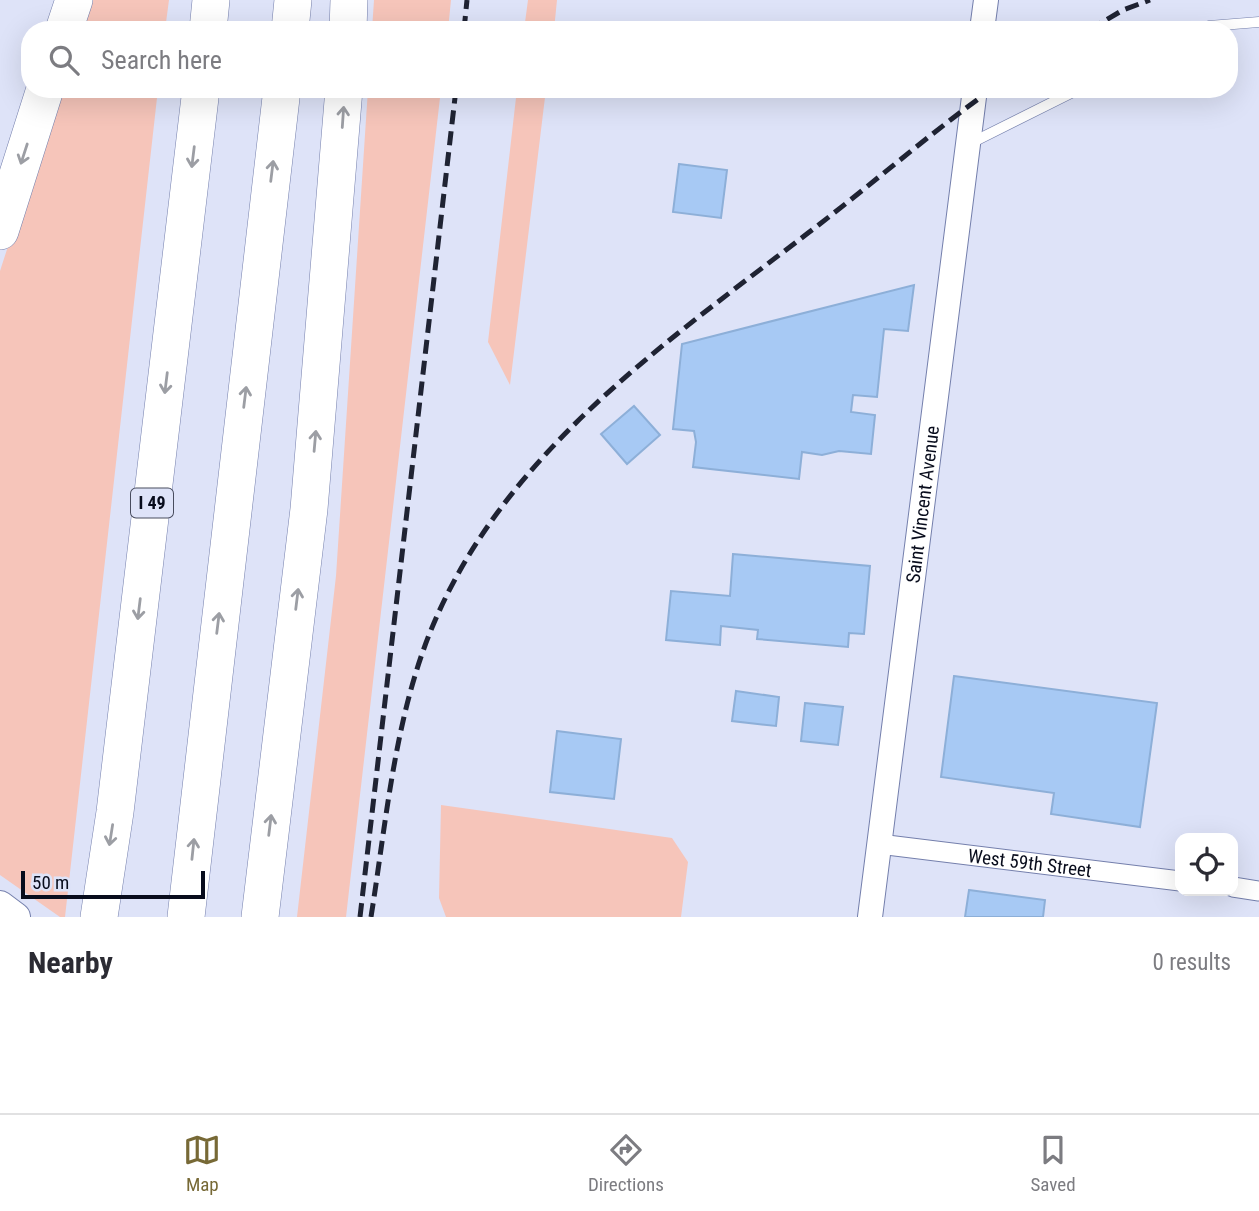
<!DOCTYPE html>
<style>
:root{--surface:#fff;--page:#f7f7f7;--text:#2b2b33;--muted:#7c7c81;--line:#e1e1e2;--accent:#776936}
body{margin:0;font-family:"Roboto Condensed",sans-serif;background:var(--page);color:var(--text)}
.controls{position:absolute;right:21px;bottom:21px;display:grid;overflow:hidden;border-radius:14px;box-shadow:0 7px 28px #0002}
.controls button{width:63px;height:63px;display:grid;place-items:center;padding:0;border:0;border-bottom:2px solid var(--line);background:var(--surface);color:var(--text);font:35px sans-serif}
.scale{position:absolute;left:21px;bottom:18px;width:184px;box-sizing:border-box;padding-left:7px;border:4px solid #080c1c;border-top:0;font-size:19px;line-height:24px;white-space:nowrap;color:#080c1c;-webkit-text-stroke:5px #dee3f8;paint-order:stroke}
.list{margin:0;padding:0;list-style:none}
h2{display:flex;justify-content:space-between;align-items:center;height:91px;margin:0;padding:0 28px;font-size:30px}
h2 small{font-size:23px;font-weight:400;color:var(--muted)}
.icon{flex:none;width:38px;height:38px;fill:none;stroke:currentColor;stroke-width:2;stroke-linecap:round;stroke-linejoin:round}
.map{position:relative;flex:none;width:1259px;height:917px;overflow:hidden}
.search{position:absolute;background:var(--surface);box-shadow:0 7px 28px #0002;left:21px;right:21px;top:21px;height:77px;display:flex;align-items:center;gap:18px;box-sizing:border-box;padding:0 24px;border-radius:28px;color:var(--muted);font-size:26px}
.sheet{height:196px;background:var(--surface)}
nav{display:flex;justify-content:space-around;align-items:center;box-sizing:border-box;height:98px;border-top:2px solid var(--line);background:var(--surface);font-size:19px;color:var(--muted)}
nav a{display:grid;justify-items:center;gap:4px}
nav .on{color:var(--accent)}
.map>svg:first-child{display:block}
.green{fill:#f6c5ba}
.building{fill:#a7c9f4;stroke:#8dafd8;stroke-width:2}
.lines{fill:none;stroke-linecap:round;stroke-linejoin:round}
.service-casing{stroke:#747fac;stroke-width:11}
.minor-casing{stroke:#747fac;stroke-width:21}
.tertiary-casing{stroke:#747fac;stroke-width:26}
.secondary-casing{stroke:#747fac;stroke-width:30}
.motorway-casing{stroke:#747fac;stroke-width:38}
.service{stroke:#fff;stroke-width:10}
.minor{stroke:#fff;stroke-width:19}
.tertiary{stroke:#fff;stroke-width:24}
.secondary{stroke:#fff;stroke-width:28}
.motorway{stroke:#fff;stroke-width:37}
.rail{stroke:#1f2333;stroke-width:5;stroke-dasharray:14 7;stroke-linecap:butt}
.oneway{stroke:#9c9ea4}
.labels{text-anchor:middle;stroke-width:5;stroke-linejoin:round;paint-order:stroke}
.shield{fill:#dee3f8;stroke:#484c5e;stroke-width:2}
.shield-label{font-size:18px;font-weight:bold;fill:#080c1c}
.street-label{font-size:19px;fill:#080c1c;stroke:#dee3f8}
</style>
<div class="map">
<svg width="1259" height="917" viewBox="0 0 1259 917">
<rect width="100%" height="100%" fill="#dee3f8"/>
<!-- green -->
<path class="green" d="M87,0h82l-4,30h-87z
M374,0h77l-3,30h-76z
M528,0h29l-3,30h-30z
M59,89h99l-93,828h-5l-60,-42v-604z
M368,89h73l-95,828h-49l39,-341z
M517,89h29l-36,296 -22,-43z
M441,805l231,33 16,24 -7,55h-235l-7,-19z"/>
<!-- building -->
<path class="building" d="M679,164l48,6 -6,48 -48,-6z
M914,285l-6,46 -24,-2 -7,68 -24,-2 -2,17 24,3 -4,39 -32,-3 -17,4 -20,-3 -3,27 -106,-12 3,-25 -2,-11 -21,-2 9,-85z
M634,406l26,29 -33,29 -26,-30z
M733,554l137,12 -6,68 -15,-1 -1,14 -91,-8 1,-9 -37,-4 -1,19 -54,-5 5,-49 59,5z
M954,676l203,27 -17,124 -89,-13 3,-21 -113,-16z
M736,691l43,6 -3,29 -44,-5z
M805,703l38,4 -5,38 -37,-4z
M557,731l64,8 -7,60 -64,-7z
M969,890l76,10 -2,17h-78z"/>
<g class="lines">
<!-- service casing -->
<g class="service-casing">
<path id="service" d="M1201,30l8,-4 50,-4
M971,143l108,-54"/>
</g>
<!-- minor casing -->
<g class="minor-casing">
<g id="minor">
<path id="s1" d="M879,844l301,37"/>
<path d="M1233,887l26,4"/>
</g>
</g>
<!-- tertiary casing -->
<g class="tertiary-casing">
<g id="tertiary">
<path d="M982,30l4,-30"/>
<path id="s2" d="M870,917l105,-828"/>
</g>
</g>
<!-- secondary casing -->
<g class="secondary-casing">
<path id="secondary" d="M0,905l16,12"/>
</g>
<!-- motorway casing -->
<g class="motorway-casing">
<path id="motorway" d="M64,30l10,-30
M208,30l3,-30
M290,30l3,-30
M348,30l1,-30
M0,231l45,-142
M99,917l16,-105 86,-723
M186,917l96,-828
M260,917l49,-408 35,-420"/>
</g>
<!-- service -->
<use href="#service" class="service"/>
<!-- minor -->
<use href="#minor" class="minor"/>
<!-- tertiary -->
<use href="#tertiary" class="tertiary"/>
<!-- secondary -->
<use href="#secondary" class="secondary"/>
<!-- motorway -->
<use href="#motorway" class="motorway"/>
<!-- rail -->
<path class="rail" d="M464,30l3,-30
M1089,30l34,-20 27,-10
M360,917l96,-828
M371,917c15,-94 23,-193 58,-282 71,-179 232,-289 379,-402 62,-47 121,-99 184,-144"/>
</g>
<!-- one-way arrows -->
<defs><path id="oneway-shaft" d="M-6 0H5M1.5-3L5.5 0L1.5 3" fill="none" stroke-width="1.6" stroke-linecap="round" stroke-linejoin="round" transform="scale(1.75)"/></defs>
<g class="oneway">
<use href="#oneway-shaft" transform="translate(343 117) rotate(-86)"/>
<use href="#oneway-shaft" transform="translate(24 154) rotate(108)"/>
<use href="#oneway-shaft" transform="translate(193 157) rotate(97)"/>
<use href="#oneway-shaft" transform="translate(272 171) rotate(-83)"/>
<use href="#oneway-shaft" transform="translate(166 383) rotate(97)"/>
<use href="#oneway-shaft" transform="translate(245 397) rotate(-83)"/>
<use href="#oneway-shaft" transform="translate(315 441) rotate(-85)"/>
<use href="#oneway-shaft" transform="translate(297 599) rotate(-83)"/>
<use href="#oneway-shaft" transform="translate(139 609) rotate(97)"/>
<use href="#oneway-shaft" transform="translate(218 623) rotate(-83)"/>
<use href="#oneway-shaft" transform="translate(270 825) rotate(-83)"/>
<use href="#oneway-shaft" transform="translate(111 835) rotate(99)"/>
<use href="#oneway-shaft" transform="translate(193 849) rotate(-84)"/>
</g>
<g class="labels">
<!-- shield labels -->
<rect class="shield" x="131" y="488.5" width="42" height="29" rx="5"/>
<g class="shield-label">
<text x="152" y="509">I 49</text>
</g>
<!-- street labels -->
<g class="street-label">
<text dy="7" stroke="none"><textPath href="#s2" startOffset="416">Saint Vincent Avenue</textPath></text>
<text dy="7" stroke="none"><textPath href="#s1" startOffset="152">West 59th Street</textPath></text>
</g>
</g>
</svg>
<div class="controls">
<button><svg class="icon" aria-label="locate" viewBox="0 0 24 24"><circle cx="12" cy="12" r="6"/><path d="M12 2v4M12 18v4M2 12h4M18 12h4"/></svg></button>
</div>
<div class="scale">50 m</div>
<div class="search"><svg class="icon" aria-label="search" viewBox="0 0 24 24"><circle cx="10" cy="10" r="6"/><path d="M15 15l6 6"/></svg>Search here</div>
</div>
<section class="sheet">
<h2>Nearby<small>0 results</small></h2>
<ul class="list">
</ul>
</section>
<nav>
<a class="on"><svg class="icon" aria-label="map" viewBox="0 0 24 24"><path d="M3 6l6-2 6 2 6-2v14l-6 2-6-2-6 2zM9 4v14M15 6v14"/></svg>Map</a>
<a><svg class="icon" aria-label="directions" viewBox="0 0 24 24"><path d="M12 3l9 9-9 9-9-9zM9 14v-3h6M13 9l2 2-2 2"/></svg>Directions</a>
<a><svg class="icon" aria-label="saved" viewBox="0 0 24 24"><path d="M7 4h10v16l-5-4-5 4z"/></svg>Saved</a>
</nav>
